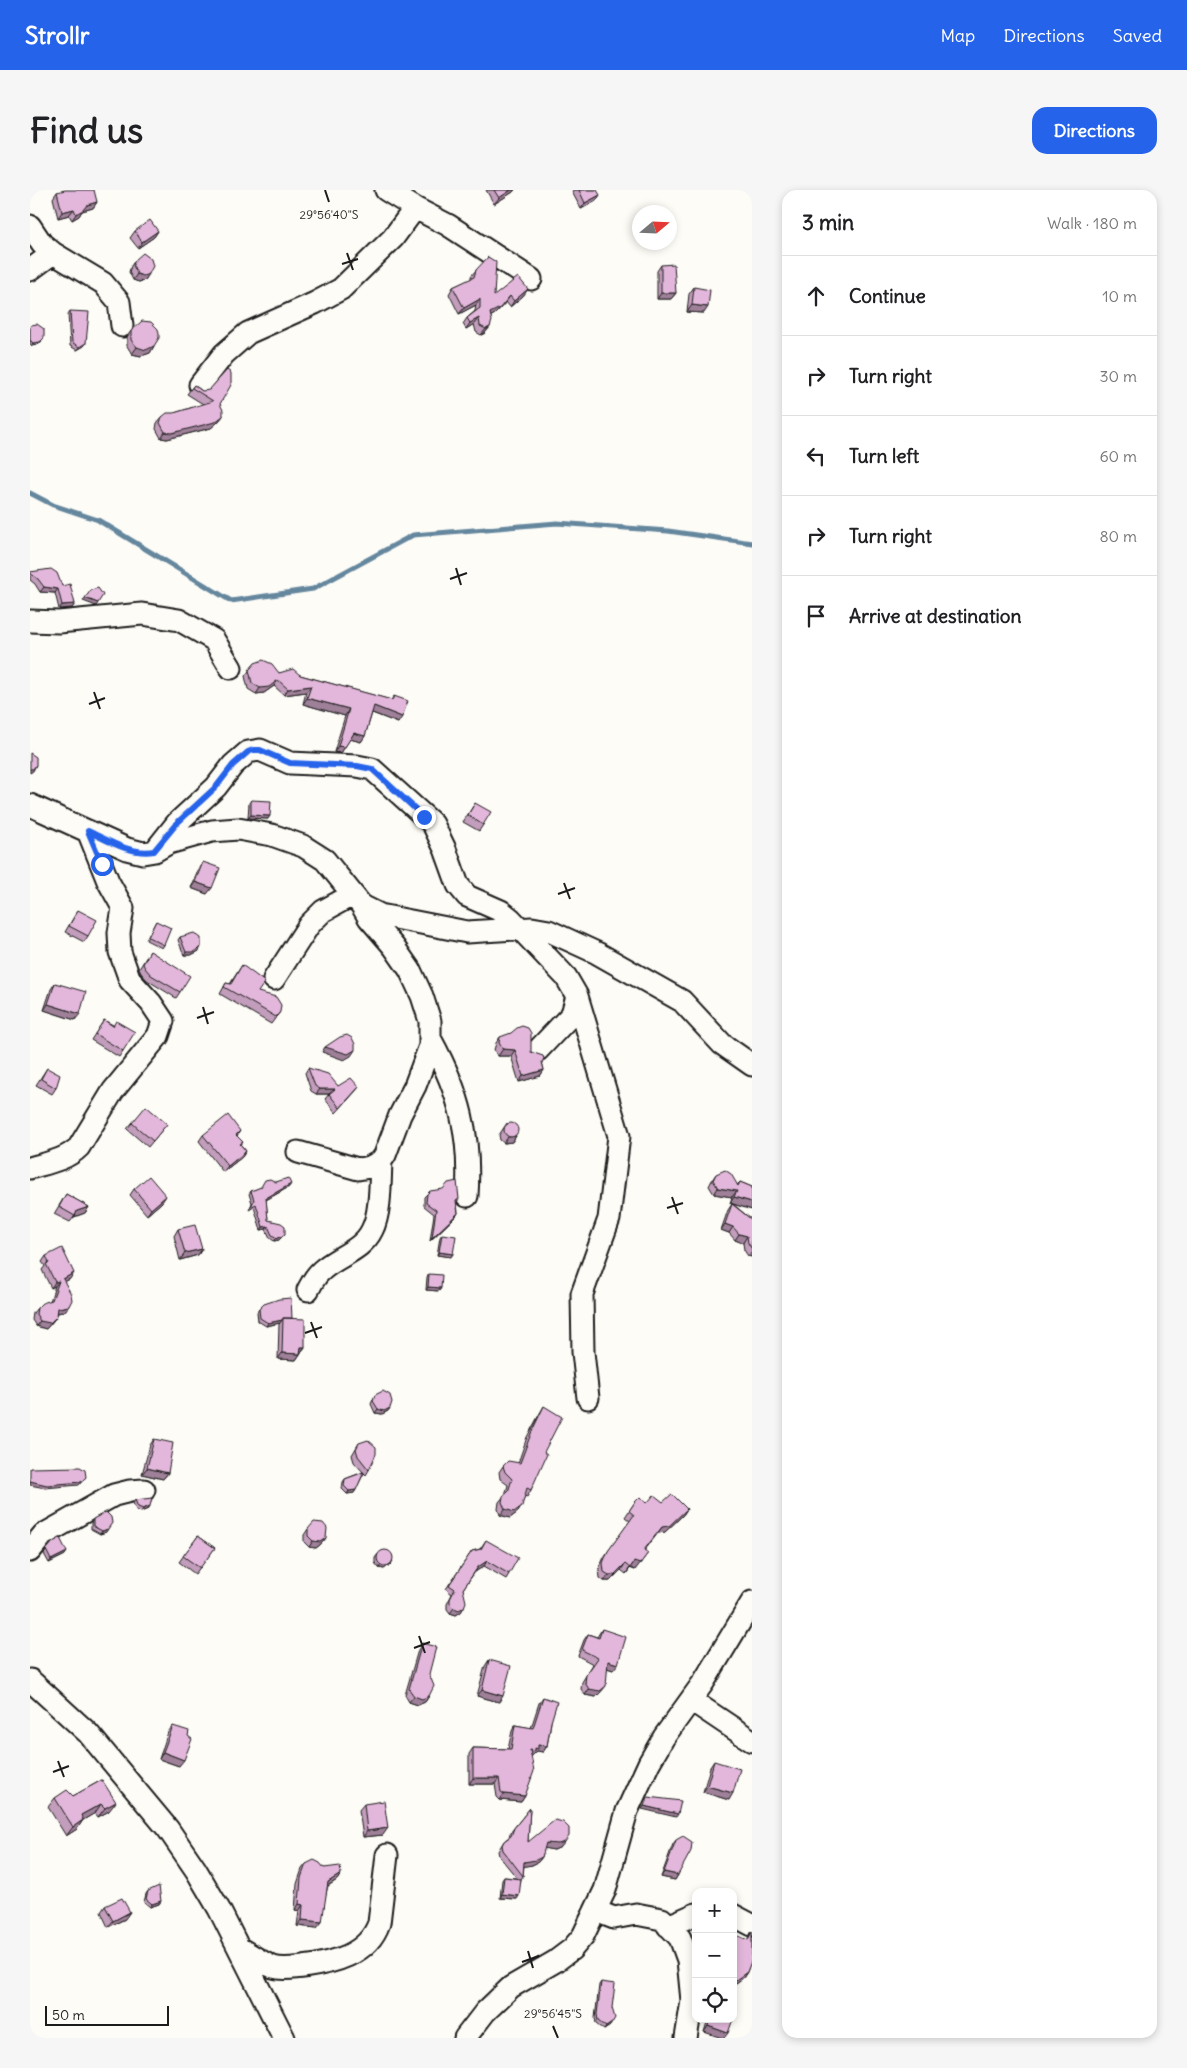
<!DOCTYPE html>
<meta charset="utf-8">
<style>
:root{--surface:#fff;--page:#f6f6f6;--text:#202124;--muted:#757577;--line:#e0e0e0;--accent:#2563eb}
body{margin:0;font-family:Delius,sans-serif;background:var(--page);color:var(--text)}
.controls{position:absolute;right:15px;bottom:15px;display:grid;overflow:hidden;border-radius:10px;box-shadow:0 2px 8px #0003}
.controls button{width:45px;height:45px;display:grid;place-items:center;padding:0;border:0;border-bottom:1px solid var(--line);background:var(--surface);color:var(--text);font:25px sans-serif}
.compass{position:absolute;left:602px;top:15px;width:45px;height:45px;border-radius:50%;background:var(--surface);box-shadow:0 2px 8px #0003;rotate:71deg}
.scale{position:absolute;left:15px;bottom:12px;width:124px;box-sizing:border-box;padding-left:5px;border:2px solid #1c1c1c;border-top:0;font-size:14px;line-height:18px;white-space:nowrap;color:#1c1c1c;-webkit-text-stroke:4px #fdfcf7;paint-order:stroke}
.stop{position:absolute;width:15px;height:15px;margin:-11px;border:4px solid #2563eb;border-radius:50%;background:#fff}
.stop.end{background:#2563eb;border-color:#fff;box-shadow:0 1px 5px #0008}
.list{margin:0;padding:0;list-style:none}
h2{display:flex;justify-content:space-between;align-items:center;height:65px;margin:0;padding:0 20px;font-size:21px}
h2 small{font-size:16px;font-weight:400;color:var(--muted)}
.list li{display:grid;grid-template-columns:32px 1fr auto;gap:15px;align-items:center;box-sizing:border-box;height:80px;padding:0 20px;border-top:1px solid var(--line)}
.list b{display:block;font-size:19px;white-space:nowrap}
.list em{font-size:16px;font-style:normal;color:var(--muted)}
.icon{flex:none;width:28px;height:28px;fill:none;stroke:currentColor;stroke-width:2;stroke-linecap:round;stroke-linejoin:round}
.map{position:relative;flex:none;width:722px;height:1848px;overflow:hidden;border-radius:15px}
header{display:flex;align-items:center;gap:30px;box-sizing:border-box;height:70px;padding:0 25px;background:var(--accent);color:#fff}
header strong{font-size:24px}
nav{display:flex;gap:28px;margin-inline-start:auto;font-size:18px}
.intro{display:flex;align-items:center;justify-content:space-between;box-sizing:border-box;height:120px;padding:0 30px}
h1{margin:0;font-size:35px}
.button{padding:12px 22px;border-radius:15px;background:var(--accent);color:#fff;font-size:18px;font-weight:700}
main{display:flex;gap:30px;padding:0 30px}
aside{flex:1;background:var(--surface);border-radius:15px;box-shadow:0 2px 8px #0003}
.map>svg:first-child{display:block}
.lines{fill:none;stroke-linecap:round;stroke-linejoin:round}
.stream{stroke:#65879e;stroke-width:5}
.minor-casing{stroke:#1c1c1c;stroke-width:25}
.minor{stroke:#fdfcf7;stroke-width:21}
.wall{fill:#c39dbc;stroke:#1c1c1c}
.shaded-wall{fill:#9f8099;stroke:#1c1c1c}
.building{fill:#e3b7db;stroke:#1c1c1c}
.route{stroke:#2563eb;stroke-width:6}
.ticks{fill:none;stroke:#1c1c1c;stroke-width:2}
.ticks-label{font-size:12px;text-anchor:middle;fill:#1c1c1c;stroke:#fdfcf7;stroke-width:4.5;stroke-linejoin:round;paint-order:stroke}
</style>
<header>
<strong>Strollr</strong>
<nav><a>Map</a><a>Directions</a><a>Saved</a></nav>
</header>
<div class="intro"><h1>Find us</h1><a class="button">Directions</a></div>
<main>
<div class="map">
<svg width="722" height="1848" viewBox="0 0 722 1848">
<rect width="100%" height="100%" fill="#fdfcf7"/>
<filter id="ink" filterUnits="userSpaceOnUse"><feTurbulence type="fractalNoise" baseFrequency=".02" numOctaves="2"/><feDisplacementMap in="SourceGraphic" scale="10" xChannelSelector="R" yChannelSelector="G"/><feConvolveMatrix kernelMatrix="1 2 1 2 8 2 1 2 1" color-interpolation-filters="sRGB"/></filter>
<g filter="url(#ink)">
<g class="lines">
<!-- stream -->
<path class="stream" d="M0,303l23,12 45,15 133,81 82,-12 100,-54 144,-12 111,8 84,12"/>
<!-- minor casing -->
<g class="minor-casing">
<path id="minor" d="M356,0l29,18 33,17 83,54
M0,36l12,18 11,9 -23,17
M23,63l50,30 16,19 3,24
M170,195l24,-31 24,-21 67,-30 26,-14 52,-51 22,-30
M0,431l29,1 83,-8 37,6 35,20 17,28
M0,615l97,44 16,4 12,-2 14,-8 43,-12 26,-2 34,6 31,11 22,14 37,46 18,9 87,17 65,-4 17,3 48,22 85,48 40,43 30,21
M128,657l19,-24 39,-36 17,-22 15,-13 12,-2 30,13 67,3 15,3 61,55 12,25 13,36 9,11 34,15 10,8 55,58 11,19 -5,18 -34,36
M244,789l35,-54 14,-14 29,-16
M547,806l42,140 -10,83 -27,75 1,58 5,46
M401,850c29,53 40,96 36,156
M268,962l60,17 12,-2 11,-6 4,-6 15,-40 15,-29 15,-40v-25l-8,-25 -12,-26 -16,-23 -25,-29 -7,-12
M0,978c17,-5 36,-8 49,-21l34,-56 45,-55 5,-15 -12,-18 -21,-23 -10,-28 -1,-19 4,-25 -15,-27 -20,-50
M278,1100c4,-7 7,-14 13,-19 16,-15 41,-20 51,-41 9,-17 8,-50 9,-69
M0,1361l13,-16 71,-40 16,-4 14,-1
M0,1490l58,53 80,96 28,41 23,39 65,129
M661,1510l61,41
M566,1721l18,7 22,-4 26,5 18,19 8,22 4,41 -6,37
M703,1725l19,10
M638,1736l28,-12
M209,1758c11,6 22,14 34,19 10,3 20,1 30,0 30,-4 65,-12 76,-44l8,-68
M435,1848l20,-26 26,-25 45,-26 16,-12 11,-13 22,-46 22,-79 22,-48 15,-26 39,-54 49,-81"/>
</g>
<!-- minor -->
<use href="#minor" class="minor"/>
</g>
<!-- wall -->
<path class="wall" d="M456,0h29l-2,2 -19,12z
M543,0h24l-1,11 -15,8 -9,-17z
M27,2l40,10 -4,6 -11,3 -3,5 -7,4 -3,-5 -11,3 -5,-20z
M105,41h23l-4,6 -16,11 -8,-10z
M105,70l14,14 -4,6 -6,2 -6,-2 -4,-8 2,-6z
M631,75l15,28 -5,6h-14v-28z
M446,80l18,26 30,-1 -14,12 -4,-5 -11,12 -4,2 -1,11 -5,6 -4,2 -5,-3 -2,-8 -8,5 -3,-5 4,-6 8,-7 1,-6 -17,9 -10,-20 4,-7 18,-8v-3z
M664,97l10,26 -17,-1 2,-18z
M40,121l16,32 -2,3 -7,4 -7,-4 -2,-32z
M0,137l12,14 -5,4 -6,1 -1,-1z
M101,141l23,15 -4,7 -9,3 -9,-2 -5,-8v-9z
M164,195l26,19 3,12 -5,6 -7,6 -44,11 -6,-1 -5,-9 1,-6 5,-6 41,-13 -16,-10z
M0,382l32,14 13,18 -3,4 -13,1 -4,-16 -15,-1 -5,-8 -5,-4z
M225,473l24,10 21,2 91,25 3,-4 4,27 -26,-10 -7,23 -4,6 -11,-3 -9,14 -7,-1 11,-36 -42,-12 3,-12 -22,3 -10,-9 -10,7 -8,1 -8,-5 -3,-13z
M221,610l17,19 -20,-1 1,-15z
M445,613l8,22 -4,6 -16,-9z
M173,672l4,32 -16,-6 8,-20z
M48,720l10,26 -4,6 -19,-10z
M126,731l8,24 -2,3 -16,-8z
M150,747l19,14 -8,4h-7l-6,-15z
M120,761l30,41 -4,6 -29,-18 -6,-7 -2,-4z
M212,775l16,27 22,20 -9,12 -51,-30 6,-11 4,1z
M25,793l20,37 -31,-10 7,-21z
M74,830l9,5 10,26 -4,6 -28,-17z
M470,847l31,15 11,10 2,8 -4,6 -21,6 -8,-26h-13l-4,-6 2,-7z
M17,878l9,20 -4,6 -16,-9z
M278,878l30,18 21,1 -4,5 -19,21 -11,-14 4,-5h-13l-5,-3 -6,-18z
M102,933l35,1 -19,23 -21,-18z
M477,933l9,13 -4,6 -8,1 -4,-3 -1,-5z
M210,941l-3,5 6,6 -2,3 5,6 -4,6 -19,15 -24,-31 4,-6z
M686,984l21,11 3,-3 12,5v23l-19,-6 19,16v37l-4,-1 -4,-6 -1,-7 -8,-3 -6,-7 -8,-3 7,-20 4,-6 -2,-1 2,-6 -18,-3 -5,-8 3,-6z
M246,992l13,5 -23,13 2,20 17,14 -6,6 -5,1 -4,-3 -4,-9 -5,1 -7,-23 -5,3 3,-7 -3,-9 2,-3z
M104,999l28,13 -15,13 -17,-20z
M36,1004l23,13 -4,6 -11,4 -4,5 -16,-8z
M397,1004l32,5 -2,3 1,11 -2,3 -26,25 4,-27 -10,-8v-9z
M148,1039l24,20 -4,6 -18,5 -6,-24z
M412,1044l9,23 -14,-2 3,-18z
M16,1066l24,23 -6,3 1,29 -7,2 -5,8 -7,8 -10,-3 -4,-6 1,-7 4,-5 13,-7 5,-15 -4,2 -9,-18 3,-4 -3,-4z
M399,1084l12,14 -2,3 -13,-1 1,-13z
M229,1119l33,9 13,29 -9,13 -18,-1 1,-35 1,-1 -14,3 -8,-5 -1,-9z
M345,1205l15,13 -2,3 -6,3 -7,-1 -4,-9z
M514,1216v46l-13,38 -4,7 -2,-1 -7,16 -8,6 -10,-3 -2,-6 1,-7 6,-7 3,-10 -8,-6 -1,-7 4,-6 15,-3 9,-26 13,-24z
M124,1249l14,34 -5,6 -21,-5 8,-29z
M329,1253l10,27 -3,5 -2,-2 -10,20 -7,1 -5,-5 1,-7 2,-3 18,-7 -9,-10 -2,-7z
M105,1310l15,6 -2,3 -7,3 -5,-2 -3,-7z
M605,1312l12,1 16,-1 24,7 -4,6 -18,17 -7,1 -13,17 -10,20 -5,-2 -4,6 -5,-4 -11,11h-6l-4,-3 -1,-9 5,-12 26,-36 -5,-4z
M63,1329l13,13 -6,2 -9,-5v-6z
M278,1339l18,9 -5,6 -5,4 -7,-1 -5,-5v-7z
M168,1346l17,12 -20,26 -16,-12z
M456,1350l23,34 -3,5 -22,-13 -9,6 -12,17 1,18 -3,5 -5,3 -6,-2 -3,-4v-5l5,-10 -6,-5 26,-38 8,-2z
M23,1352l12,13 -16,8 -5,-9z
M348,1364l13,10 -7,5 -5,-1 -4,-5v-5z
M572,1439l11,41 -6,-2 -6,24 -5,5 -11,-2 -4,-6 1,-7 11,-18 -15,-8 6,-16 4,-6 9,3z
M392,1453l7,53 -4,6 -7,3 -9,-3 -4,-7 13,-45z
M459,1470l10,42 -22,-6 8,-30z
M513,1507l8,25 -4,24 -4,6 -6,-1 -6,6 -6,39 -4,6 -21,-2 -3,-3 -2,-13h-26v-30l4,-6 35,1 4,-18 3,-6 16,3 8,-25z
M143,1536l6,40 -20,-7 9,-27z
M684,1571l15,39 -26,-8 7,-25z
M72,1590l7,31 -11,6 -3,-4 -12,7 -6,9 -11,7 -18,-29 7,-9 18,-2z
M334,1614l19,31 -20,2 -4,-27z
M500,1618l-2,34 33,5 -7,3 -10,-2 -2,9 -4,5 -6,3 -8,1 -1,10 -2,3 -4,20 -17,-1 2,-18 2,-3 13,1 -18,-22 -1,-5 6,-10 5,-4 1,-4z
M646,1650l2,35 -3,5 -14,-3 12,-33z
M276,1674l18,4 17,6 -4,6 -9,6 -11,42 -20,-2 2,-15 -4,-1 2,-26 5,-15z
M118,1701l13,10 -2,3 -9,3 -6,-5 2,-8z
M75,1716l20,13 -17,8 -7,-15z
M722,1741v33l-2,-1 -3,9 -4,6 -10,7v2v-48l3,-4 11,5z
M571,1792l9,44 -6,4 -8,-6 -1,-6 4,-33z
M678,1829h25l-29,13z"/>
<!-- shaded-wall -->
<path class="shaded-wall" d="M481,0h4l-2,2 -19,12 5,-6z
M570,5l-4,6 -15,8 4,-6z
M67,12l-4,6 -11,3 -3,5 -7,4 4,-6 11,-9z
M44,19l-5,6 -11,3 4,-6z
M128,41l-4,6 -16,11 4,-6z
M107,84h12l-4,6 -6,2 -6,-2z
M498,99l-4,6 -14,12 4,-6z
M631,103h15l-5,6h-14z
M480,106l-4,6 -11,12 -9,5 4,-6z
M450,109l-4,6 -17,9 5,-6z
M662,115l16,2 -4,6 -17,-1z
M449,128l-5,6 -8,5 4,-6z
M460,137l-5,6 -4,2 5,-6z
M14,148l-7,7 -6,1 2,-3z
M56,153l-2,3 -7,4 2,-3z
M124,156l-4,7 -9,3 -9,-2 5,-7z
M193,226l-5,6 -7,6 -44,11 -6,-1 4,-6z
M14,397l14,2 -3,4 -15,-1z
M55,408l13,5 -2,3 -13,-5z
M45,414l-3,4 -13,1 3,-4z
M248,490l-4,6 -10,7 -8,1 4,-6z
M281,496l-5,6 -22,3 4,-6z
M277,508l42,11 -4,7 -42,-12z
M344,516l28,11 -4,6 -28,-11z
M324,543l11,3 -4,6 -11,-3z
M308,556l7,1 -4,6 -7,-1z
M6,575l-3,6 -3,2v-4z
M221,625l19,1 -2,3 -20,-1z
M165,692l17,6 -5,6 -16,-6z
M171,757l-2,4 -8,4h-7l2,-3z
M18,814l32,10 -5,6 -31,-10z
M295,857l30,3 -4,6 -7,4 -22,-8z
M473,859l12,1 -4,6h-13z
M514,880l-4,6 -21,6 4,-6z
M290,899h15l-3,5h-16z
M486,946l-4,6 -8,1 4,-6z
M216,961l-4,6 -19,15 5,-6z
M261,994l-2,3 -25,14 2,-3z
M688,998l19,3 -5,6 -18,-3z
M136,1006l-4,6 -15,13 4,-6z
M704,1007l18,5v8l-22,-7z
M59,1017l-4,6 -11,4 3,-6z
M428,1023l-2,3 -26,25 2,-3z
M695,1034l8,3 -4,6 -8,-3z
M238,1036l-2,3 -5,1 2,-3z
M255,1044l-6,6 -5,1 3,-3z
M709,1044l8,2 -4,7 -8,-3z
M172,1059l-4,6 -18,5 5,-7z
M722,1061v6l-4,-1z
M409,1062l14,2 -2,3 -14,-2z
M44,1083l-4,6 -11,5 4,-5z
M29,1091l-4,5 -4,2 4,-6z
M398,1097l13,1 -2,3 -13,-1z
M39,1116l-4,5 -11,3 4,-6z
M27,1126l-4,5 -7,8 -10,-3 4,-5z
M252,1130l-2,3 -14,3 2,-3z
M271,1157h4l-5,6z
M252,1163l18,1 -4,6 -18,-1z
M360,1218l-2,3 -6,3 -7,-1 3,-4z
M117,1278l21,5 -5,6 -21,-5z
M56,1287l-7,8 -34,3 -15,-3v-4z
M326,1300l-2,3 -7,1 2,-3z
M120,1316l-2,3 -7,3 2,-3z
M492,1316l-4,6 -8,6 -10,-3 5,-6z
M657,1319l-4,6 -18,17 -7,1 4,-6z
M78,1339l-2,3 -6,2 2,-3z
M296,1348l-5,6 -5,4 -7,-1 4,-6z
M37,1362l-2,3 -16,8 2,-3z
M618,1363l-13,17 -5,-2 -4,6 8,-12z
M363,1371l-2,3 -7,5 -5,-1 2,-3z
M457,1371l-3,5 -9,6 3,-5z
M595,1374l-4,6 -11,11h-6l5,-6z
M434,1417l-3,5 -5,3 -6,-2 4,-5z
M578,1471l10,3 -5,6 -9,-3z
M576,1496l-5,6 -5,5 -11,-2 4,-6z
M452,1500l21,6 -4,6 -22,-6z
M384,1506h15l-4,6 -7,3 -9,-3z
M508,1555l9,1 -4,6 -6,-1 -6,6 -1,-7z
M133,1562l21,8 -5,6 -20,-7z
M443,1588h26l-4,6h-26z
M677,1596l26,7 -4,7 -26,-8z
M474,1604l21,2 -4,6 -21,-2z
M86,1612l-7,9 -11,6 7,-9z
M71,1614l-6,9 -20,12 6,-10z
M614,1616l34,8 -2,3 -34,-8z
M53,1630l-6,9 -11,7 7,-9z
M358,1638l-5,7 -20,2 4,-6z
M535,1652l-4,5 -7,3 -12,-2 4,-5z
M512,1667l-4,5 -6,3 -11,2 3,-5z
M634,1682l14,3 -3,5 -14,-3z
M311,1684l-4,6 -13,8 4,-6z
M472,1704l17,2 -2,3 -17,-1z
M131,1711l-2,3 -9,3 2,-3z
M269,1714l4,1 -4,6 -4,-1z
M100,1722l-5,7 -17,8 5,-6z
M272,1730l20,2 -5,6 -20,-2z
M717,1782l-4,6 -10,7v-3z
M582,1833l-2,3 -6,4 2,-3z
M678,1836l20,7 -4,5h-2l-18,-6z"/>
<!-- building -->
<path class="building" d="M35,0h29l3,12 -10,3 -4,5 -7,4 -2,-5 -12,3 -5,-20z
M464,0h17l-12,8z
M549,0h18l3,5 -15,8z
M120,30l8,11 -16,11 -7,-11z
M113,63l8,6 2,7 -4,8 -6,2 -6,-2 -4,-9 2,-5z
M458,67l8,5 -2,34 24,-19 10,12 -14,12 -4,-5 -10,12 -10,5 2,8 -2,6 -4,2 -6,-3 -1,-8 -9,5 -3,-5 13,-10v-9l-16,9 -11,-21 21,-10 2,-7z
M644,74l2,29h-15v-28z
M664,97l16,3 -2,17 -16,-2z
M40,121l19,1 -3,31 -7,4 -7,-5z
M112,131l9,1 7,7 1,5v4l-5,8 -8,4 -9,-3 -6,-7v-9z
M7,134l7,5v9l-4,4 -7,1 -3,-3v-13l1,-2z
M197,180l4,3v12l-11,19 3,6v6l-8,6 -43,11 -7,-1 -5,-9 2,-6 5,-4h7l39,-12 -21,-13 2,-3 8,6 7,-1z
M21,379l6,4 5,13 8,-2 5,20 -13,1 -4,-16 -14,-2 -6,-8 -8,-6v-1z
M68,398l5,7 -5,8 -13,-5 6,-8z
M233,470l9,4 7,9 14,-4 7,6 92,25 2,-4 14,5 -6,16 -28,-11 -9,30 -11,-3 -9,14 -7,-1 11,-37 -42,-11 4,-12 -23,3 -10,-9 -9,7 -9,1 -8,-5 -3,-13 6,-7z
M0,563l6,4v8l-3,4h-3z
M221,610l20,1 -1,15 -19,-1z
M445,613l16,9 -8,13 -15,-10z
M173,672l17,6 -8,20 -17,-6z
M48,720l19,10 -9,16 -19,-10z
M126,731l15,7 -7,17 -16,-8z
M164,743l7,5v9l-8,5h-7l-6,-15z
M120,761l40,25 -10,16 -29,-17 -6,-7 -2,-4z
M212,775l23,17 -7,10 18,5 5,8 -1,7 -4,5 -52,-30 2,-4 5,1z
M25,793l31,9 -6,22 -32,-10z
M74,830l9,6 3,-5 19,11 -12,19 -28,-17z
M492,836l6,2 3,5v19l12,4 1,3 -2,3 2,8 -21,6 -8,-26 -12,-1 -4,-6 1,-6 11,-4 6,-5z
M317,845l5,3 3,6v6l-7,4 -23,-7 15,-10z
M17,878l13,7 -4,13 -15,-9z
M278,878l20,6 10,12 13,-8 8,9 -19,21 -11,-14 6,-5h-15l-5,-3z
M116,916l21,18 -14,17 -21,-18z
M198,925l12,16 -4,4 7,7 -3,2 6,7 -18,15 -25,-31z
M474 940a7 7 0 1 1 14 0a7 7 0 1 1-14 0Z
M695,980l6,4 7,12 2,-4 12,5v15l-18,-5 3,-6 -19,-3 -5,-8 3,-6z
M119,986l17,20 -15,13 -17,-20z
M258,988l3,6 -25,14 2,22 13,3 4,3v8l-4,3 -4,1 -5,-3 -4,-9 -5,1 -7,-23 -5,3 3,-7 -3,-9 10,-4 4,-7 5,-1 6,3z
M427,991l2,18 -3,2 2,12 -26,25 4,-28 -10,-7 1,-9 3,-3 13,-2 5,-6z
M36,1004l23,13 -12,4 -2,5 -16,-9z
M702,1014l20,16v29l-4,-6 -1,-7 -8,-2 -6,-7 -8,-3z
M165,1035l7,24 -17,4 -7,-24z
M412,1044l14,2 -3,18 -14,-2z
M32,1058l12,25 -11,6 8,15 1,6 -3,6 -11,2 -1,8 -7,7 -10,-2 -4,-7 1,-6 5,-5 10,-3 7,-19 -4,1 -9,-18 3,-1 -3,-7z
M399,1084l13,1 -1,13 -13,-1z
M261,1108l1,20h-9l-1,2 -14,3 -8,-5 -1,-9 5,-5 15,-5z
M253,1128l22,1v28h-4l-1,7 -18,-1z
M353,1201l7,4 2,7 -2,6 -6,3 -6,-2 -5,-8 2,-6z
M514,1216l18,11 -18,35 3,2 -16,36 -4,-2 -5,18 -8,6 -9,-3 -3,-7 1,-6 5,-4 4,-13 -7,-7 -2,-6 5,-5 12,2 12,-32z
M124,1249l19,4 -5,30 -21,-5z
M338,1250l8,7v7l-7,16 -11,-14 -2,-7 3,-6z
M50,1277l5,3 1,7 -5,5 -34,3 -17,-4v-13z
M334,1282l-8,18 -7,1 -5,-5 1,-7z
M642,1304l15,15 -18,17 -7,1 -18,23 4,3 -8,11 -6,-2 -4,6 -5,-4 -11,11h-5l-5,-3 -1,-9 5,-12 26,-36 -5,-4 6,-9 5,-5 7,6 7,-8 9,7z
M122,1308l-2,8 -7,3 -5,-2 -3,-7z
M76,1322l5,5 1,6 -4,6 -6,2 -9,-5v-7z
M284,1332l9,1 4,5 -1,10 -6,4 -7,-1 -5,-5v-7z
M168,1346l17,12 -15,20 -17,-12z
M30,1348l7,14 -16,8 -5,-10 7,-8z
M456,1350l32,18 -9,16 -22,-13 -9,6 -15,22 3,13 -2,5 -5,3 -5,-2 -4,-4v-5l5,-10 -6,-4 23,-34 9,-2z
M347 1368a8 8 0 1 1 16 0a8 8 0 1 1-16 0Z
M572,1439l24,8 -8,27 -10,-3 -2,25 -6,5 -11,-2 -4,-6 1,-8 12,-17 -16,-8 6,-16 11,4z
M392,1453l14,4 -7,27 5,12 -5,10 -7,3 -8,-3 -5,-7z
M459,1470l22,6 -8,30 -21,-6z
M513,1507l14,5 -6,20 -4,24 -9,-1v4l-3,-1v3l-5,-1 4,21 -9,25 -21,-2 -3,-2 -2,-14h-26v-30l38,1 4,-24 18,3z
M143,1536l16,5 -1,5 4,3 -8,21 -21,-8z
M684,1571l26,8 -7,24 -26,-7z
M72,1590l14,22 -11,6 -4,-4 -20,11 2,5 -10,7 -18,-29 12,-8 6,6z
M618,1607l33,4 -3,13 -34,-8z
M354,1611l4,27 -21,3 -3,-27z
M500,1618l-2,34 27,-22 8,2 6,6v8l-4,6 -7,2 -12,-1 -4,14 -6,3 -12,2 -1,14 -20,-26 -1,-5 2,-4 7,-5 3,-8z
M653,1646l9,6 -1,9 -13,24 -14,-3 12,-32z
M284,1670l6,3 4,5 16,-2 1,8 -13,8 -6,40 -20,-2 1,-15 -4,-1 2,-26 5,-14z
M474,1687l17,2 -2,17 -17,-2z
M129,1696l2,15 -9,3 -6,-5 2,-8z
M92,1708l8,14 -17,9 -8,-15z
M722,1741v28l-5,13 -14,10v5v-47l3,-5 12,5z
M571,1792l14,2 -3,24 3,10 -3,5 -6,4 -8,-6 -1,-7z
M680,1829h23l-5,14 -20,-7z"/>
</g>
<g class="lines" filter="url(#ink)">
<!-- route -->
<path class="route" d="M72,674l-14,-33c21,10 43,24 66,20l23,-28 39,-36 17,-22 15,-13 5,-2h7l30,13 67,3 15,3 52,48"/>
</g>
<!-- ticks -->
<path class="ticks" d="M295,0l4,12M317,63l6,17M312,74l16,-5M426,378l5,17M420,389l17,-6M64,502l6,17M59,514l16,-6M534,693l6,16M528,704l17,-6M173,817l5,17M167,828l17,-6M642,1007l6,17M637,1018l16,-5M281,1132l6,16M275,1143l17,-6M389,1446l6,17M384,1458l16,-6M28,1571l6,16M23,1582l16,-6M498,1761l5,17M492,1772l17,-6M523,1836l5,12"/>
<g class="ticks-label">
<text x="299" y="29">29°56'40"S</text>
<text x="523" y="1828">29°56'45"S</text>
</g>
</svg>
<div class="controls">
<button>+</button>
<button>−</button>
<button><svg class="icon" aria-label="locate" viewBox="0 0 24 24"><circle cx="12" cy="12" r="6"/><path d="M12 2v4M12 18v4M2 12h4M18 12h4"/></svg></button>
</div>
<svg class="compass" viewBox="-18 -18 36 36"><path d="M0-13l5 13h-10z" fill="#e53935"/><path d="M0 13l5-13h-10z" fill="#757577"/></svg>
<div class="scale">50 m</div>
<div class="stop" style="left:72px;top:674px"></div>
<div class="stop end" style="left:394px;top:627px"></div>
</div>
<aside>
<h2>3 min<small>Walk · 180 m</small></h2>
<ul class="list">
<li><svg class="icon" aria-label="ahead" viewBox="0 0 24 24"><path d="M12 20V5M6 11l6-6 6 6"/></svg><div><b>Continue</b></div><em>10 m</em></li>
<li><svg class="icon" aria-label="right" viewBox="0 0 24 24"><path d="M7 20v-9h11M14 6l5 5-5 5"/></svg><div><b>Turn right</b></div><em>30 m</em></li>
<li><svg class="icon" aria-label="left" viewBox="0 0 24 24"><path d="M17 20v-9H6M10 6l-5 5 5 5"/></svg><div><b>Turn left</b></div><em>60 m</em></li>
<li><svg class="icon" aria-label="right" viewBox="0 0 24 24"><path d="M7 20v-9h11M14 6l5 5-5 5"/></svg><div><b>Turn right</b></div><em>80 m</em></li>
<li><svg class="icon" aria-label="arrive" viewBox="0 0 24 24"><path d="M6 21V4h12l-3 4 3 4H6"/></svg><div><b>Arrive at destination</b></div></li>
</ul>
</aside>
</main>
